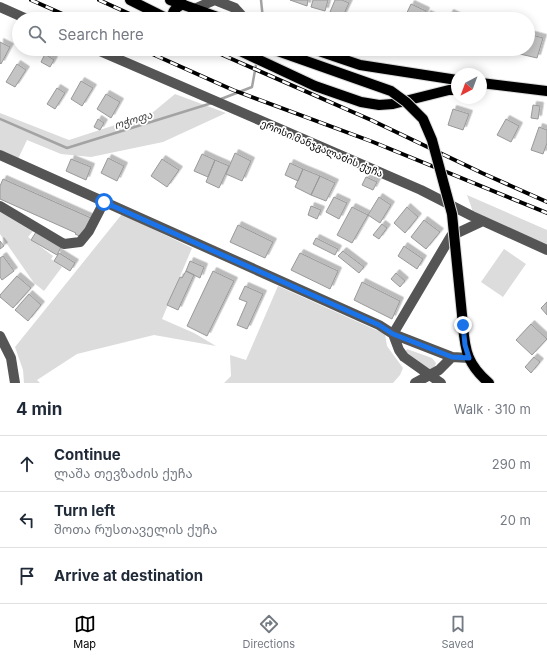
<!DOCTYPE html>
<meta charset="utf-8">
<style>
:root{--surface:#fff;--page:#f6f6f7;--text:#1f2937;--muted:#747a83;--line:#e0e1e3;--accent:#000}
body{margin:0;font-family:Inter,"Noto Sans Georgian",sans-serif;background:var(--page);color:var(--text)}
.compass{position:absolute;left:451px;top:68px;width:36px;height:36px;border-radius:50%;background:var(--surface);box-shadow:0 2px 10px #0003;rotate:221deg}
.stop{position:absolute;width:12px;height:12px;margin:-9px;border:3px solid #1a73e8;border-radius:50%;background:#fff}
.stop.end{background:#1a73e8;border-color:#fff;box-shadow:0 1px 4px #0008}
.list{margin:0;padding:0;list-style:none}
h2{display:flex;justify-content:space-between;align-items:center;height:52px;margin:0;padding:0 16px;font-size:17px}
h2 small{font-size:13px;font-weight:400;color:var(--muted)}
.list li{display:grid;grid-template-columns:26px 1fr auto;gap:12px;align-items:center;box-sizing:border-box;height:56px;padding:0 16px;border-top:1px solid var(--line)}
.list b{display:block;font-size:15px;white-space:nowrap}
.list p{margin:0;font-size:13px;white-space:nowrap;color:var(--muted)}
.list em{font-size:13px;font-style:normal;color:var(--muted)}
.icon{flex:none;width:22px;height:22px;fill:none;stroke:currentColor;stroke-width:2;stroke-linecap:round;stroke-linejoin:round}
.map{position:relative;flex:none;width:547px;height:383px;overflow:hidden}
.search{position:absolute;background:var(--surface);box-shadow:0 2px 10px #0003;left:12px;right:12px;top:12px;height:44px;display:flex;align-items:center;gap:10px;box-sizing:border-box;padding:0 14px;border-radius:22px;color:var(--muted);font-size:15px}
.sheet{height:220px;background:var(--surface)}
nav{display:flex;justify-content:space-around;align-items:center;box-sizing:border-box;height:56px;border-top:1px solid var(--line);background:var(--surface);font-size:11px;color:var(--muted)}
nav a{display:grid;justify-items:center;gap:2px}
nav .on{color:var(--accent)}
.map>svg:first-child{display:block}
.green{fill:#dcdcdc}
.lines{fill:none;stroke-linecap:round;stroke-linejoin:round}
.stream{stroke:#a3a3a3;stroke-width:2.5}
.building{fill:#c4c4c4;stroke:#999;filter:url(#shadow)}
.major-casing{stroke:#dbdbdb;stroke-width:12}
.minor{stroke:#555;stroke-width:10}
.major{stroke:#000;stroke-width:10}
.rail-casing{stroke:#000;stroke-width:4}
.rail{stroke:#fff;stroke-width:2.5;stroke-dasharray:8;stroke-linecap:butt}
.major-bridge-casing{stroke:#dbdbdb;stroke-width:12;stroke-linecap:butt}
.major-bridge{stroke:#000;stroke-width:10}
.route{stroke:#1a73e8;stroke-width:5}
.labels{text-anchor:middle;stroke-width:3.5;stroke-linejoin:round;paint-order:stroke}
.street-label{font-size:10px;fill:#000;stroke:#fff}
.water-label{font-size:11px;font-style:italic;fill:#444;stroke:#fff}
</style>
<div class="map">
<svg width="547" height="383" viewBox="0 0 547 383">
<defs>
<filter id="shadow"><feDropShadow dx="3.5" dy="-3.5" stdDeviation="0" flood-color="#0004"/></filter>
</defs>
<rect width="100%" height="100%" fill="#fff"/>
<!-- green -->
<path class="green" d="M186,12h2l17,7h-15l-6,-4z
M175,94l51,19 -63,29 -72,15 -30,-3 -34,-14 -9,19 -18,-8v-38l69,27 83,-27z
M467,195l80,35v15l-74,-33z
M0,206l33,25 -5,6 25,19 -2,3 11,8 -18,24 -10,-8 -34,-49z
M122,214l70,34 -30,71 32,14 22,13 -62,-11 -77,19 -40,26 3,3h-16l-1,-13 -8,-23z
M504,249l22,15 -23,33 -22,-15z
M278,286l107,48 2,12 16,22 -3,7 -7,8h-169l7,-7 -1,-21 16,5z
M407,349l25,9 4,5 -1,3 -4,4 -26,-17z"/>
<g class="lines">
<!-- stream -->
<path class="stream" d="M261,0l2,19
M221,99l31,-12 4,-22
M0,119l67,29 145,-45"/>
</g>
<!-- building -->
<path class="building" d="M290,0h18l-1,6z
M313,0h15l-3,11 -14,-4z
M335,0h7l7,3 -7,15 -12,-6z
M411,4l15,7 -3,8h-19z
M450,13l13,6h-16z
M427,14l11,5h-13z
M528,34l15,4 -6,20 -17,-4 2,-5h6z
M0,42l10,5 -9,17 -1,-1z
M500,49h13l-2,5 -11,-4z
M45,54l9,6 -4,7 -9,-5z
M17,64l9,6 -11,17 -9,-5z
M81,81l12,7 -11,18 -11,-7z
M57,88l8,5 -10,16 -8,-5z
M106,94l14,8 -9,16 -14,-9z
M533,105l7,1 -2,13 -7,-1z
M453,109l16,5 -6,16 -15,-5z
M98,119l6,4 -4,7 -6,-3z
M506,119l13,7 -8,16 -14,-7z
M539,127l8,3v13l-4,11 -12,-4z
M235,153l16,8 -9,20 -16,-7z
M202,154l13,6 -7,17 -14,-6z
M108,158l16,8 -7,15 -16,-8z
M71,159l20,8 -5,13 -20,-9z
M162,159l17,11 -12,17 -16,-11z
M215,160l14,6 -10,22 -13,-6z
M290,163l13,6 -5,12 -13,-6z
M303,169l17,7 -9,19 -16,-8z
M320,176l15,7 -9,18 -15,-6z
M366,177l11,5 -4,8 -11,-5z
M3,179l88,39 -9,19 -7,-3 1,-1 -76,-34v-13z
M334,197l13,6 -8,16 -13,-7z
M379,197l12,8 -11,18 -12,-8z
M311,206l10,4 -4,9 -9,-4z
M352,207l16,8 -16,28 -15,-8z
M407,207l11,10 -13,16 -11,-10z
M424,220l16,12 -14,17 -15,-12z
M382,224l5,4 -8,11 -6,-4z
M238,225l35,17 -8,16 -35,-16z
M36,232l25,15 -4,8 -26,-15z
M316,238l22,11 -3,6 -22,-11z
M0,241l4,5 -4,3z
M404,246l19,13 -6,10 -19,-13z
M343,251l21,16 -5,6 -21,-17z
M59,253l16,10 -5,8 -16,-10z
M300,253l38,18 -8,18 -39,-19z
M3,256l11,15 -12,9 -2,-3v-19z
M190,261l14,6 -4,11 -14,-7z
M186,271l8,4 -16,35 -11,-5 13,-28 2,1z
M213,271l21,10 -27,55 -20,-10z
M396,273l9,8 -5,6 -9,-8z
M17,276l14,12 -18,20 -13,-11v-2z
M362,282l38,19 -8,18 -38,-19z
M245,286l18,8 -16,35 -10,-4 10,-23 -8,-3z
M29,294l12,11 -13,16 -13,-11z
M547,302v13l-6,-7z
M531,324l16,15 -15,16 -16,-15z
M534,357l6,5 -9,11 -6,-6z"/>
<g class="lines">
<!-- major casing -->
<g class="major-casing">
<path id="major" d="M130,0l38,19
M170,0l53,19
M173,19c-2,-8 3,-11 10,-15
M236,49l79,37 46,16 18,3 14,-1 56,-14h8
M313,49l47,16 97,15
M481,83l66,8
M463,325c2,27 5,40 26,58"/>
</g>
<!-- minor -->
<path class="minor" d="M0,7l27,12
M194,9l21,-9 20,8 10,11
M95,49l326,141 51,26 75,34
M0,155l379,170 14,9 59,23 17,1
M0,206l64,38 16,-2 9,-11 15,-29
M393,334l58,-98 32,-15
M393,334l6,16 5,7 37,26
M0,336l11,22 4,25
M415,383l24,-13 13,-13"/>
<!-- major -->
<use href="#major" class="major"/>
<!-- rail casing -->
<g class="rail-casing">
<path id="rail" d="M31,0l43,19
M99,0l42,19
M141,49l92,41 140,52 174,71
M209,49l162,71 111,53 65,29"/>
</g>
<!-- rail -->
<use href="#rail" class="rail"/>
<!-- major-bridge casing -->
<g class="major-bridge-casing">
<path id="major-bridge" d="M272,49l119,42 15,11 17,17 9,21 20,74 11,111"/>
</g>
<!-- major-bridge -->
<use href="#major-bridge" class="major-bridge"/>
</g>
<g class="lines">
<!-- route -->
<path class="route" d="M104,202l275,123 14,9 59,23 17,1 -4,-13 -2,-20"/>
</g>
<g class="labels">
<!-- street labels -->
<g class="street-label">
<text transform="translate(322 148) rotate(23)" y="4">ეროსი მანჯგალაძის ქუჩა</text>
</g>
<!-- water labels -->
<g class="water-label">
<text transform="translate(133 120) rotate(-17)" y="4">ოჭოფა</text>
</g>
</g>
</svg>
<svg class="compass" viewBox="-18 -18 36 36"><path d="M0-13l5 13h-10z" fill="#e53935"/><path d="M0 13l5-13h-10z" fill="#747a83"/></svg>
<div class="stop" style="left:104px;top:202px"></div>
<div class="stop end" style="left:463px;top:325px"></div>
<div class="search"><svg class="icon" aria-label="search" viewBox="0 0 24 24"><circle cx="10" cy="10" r="6"/><path d="M15 15l6 6"/></svg>Search here</div>
</div>
<section class="sheet">
<h2>4 min<small>Walk · 310 m</small></h2>
<ul class="list">
<li><svg class="icon" aria-label="ahead" viewBox="0 0 24 24"><path d="M12 20V5M6 11l6-6 6 6"/></svg><div><b>Continue</b><p>ლაშა თევზაძის ქუჩა</p></div><em>290 m</em></li>
<li><svg class="icon" aria-label="left" viewBox="0 0 24 24"><path d="M17 20v-9H6M10 6l-5 5 5 5"/></svg><div><b>Turn left</b><p>შოთა რუსთაველის ქუჩა</p></div><em>20 m</em></li>
<li><svg class="icon" aria-label="arrive" viewBox="0 0 24 24"><path d="M6 21V4h12l-3 4 3 4H6"/></svg><div><b>Arrive at destination</b></div></li>
</ul>
</section>
<nav>
<a class="on"><svg class="icon" aria-label="map" viewBox="0 0 24 24"><path d="M3 6l6-2 6 2 6-2v14l-6 2-6-2-6 2zM9 4v14M15 6v14"/></svg>Map</a>
<a><svg class="icon" aria-label="directions" viewBox="0 0 24 24"><path d="M12 3l9 9-9 9-9-9zM9 14v-3h6M13 9l2 2-2 2"/></svg>Directions</a>
<a><svg class="icon" aria-label="saved" viewBox="0 0 24 24"><path d="M7 4h10v16l-5-4-5 4z"/></svg>Saved</a>
</nav>
